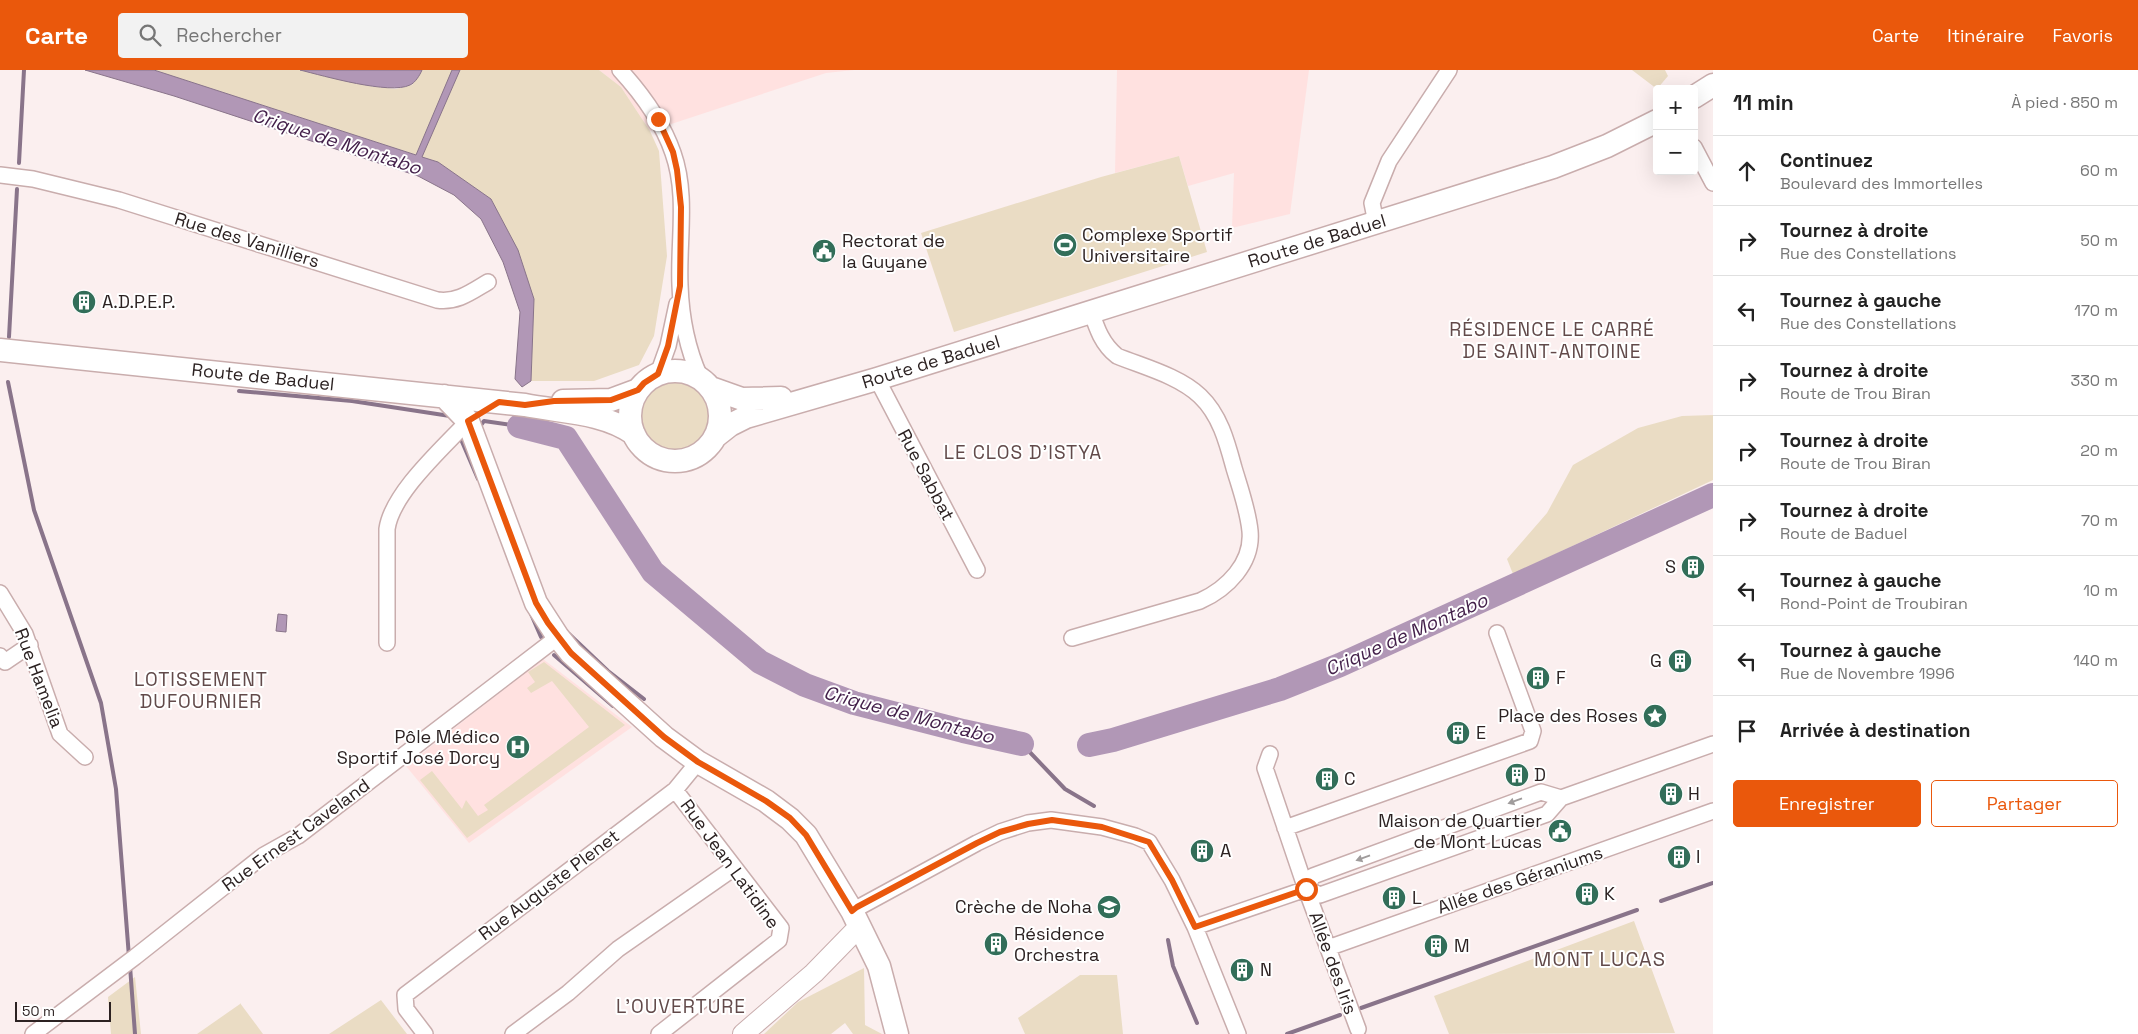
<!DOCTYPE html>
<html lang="fr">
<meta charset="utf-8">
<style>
:root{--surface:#fff;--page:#f2f2f2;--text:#222;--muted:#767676;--line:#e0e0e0;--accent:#ea580c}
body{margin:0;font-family:"Space Grotesk",sans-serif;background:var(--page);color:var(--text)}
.controls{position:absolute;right:15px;top:15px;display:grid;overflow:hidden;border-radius:5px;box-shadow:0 5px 20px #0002}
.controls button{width:45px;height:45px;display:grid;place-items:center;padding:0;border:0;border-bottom:1px solid var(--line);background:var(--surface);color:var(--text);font:25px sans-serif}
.scale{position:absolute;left:15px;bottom:12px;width:96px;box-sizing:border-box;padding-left:5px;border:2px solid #2c2222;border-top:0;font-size:14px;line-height:18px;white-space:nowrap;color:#2c2222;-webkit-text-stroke:4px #fff;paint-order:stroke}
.stop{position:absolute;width:15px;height:15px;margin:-11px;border:4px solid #ea580c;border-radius:50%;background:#fff}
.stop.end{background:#ea580c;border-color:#fff;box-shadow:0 1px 5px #0008}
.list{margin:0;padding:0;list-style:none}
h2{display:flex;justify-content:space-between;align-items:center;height:65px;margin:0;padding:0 20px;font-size:21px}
h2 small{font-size:16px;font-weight:400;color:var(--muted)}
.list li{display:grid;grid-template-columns:32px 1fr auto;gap:15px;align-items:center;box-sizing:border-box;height:70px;padding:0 20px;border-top:1px solid var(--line)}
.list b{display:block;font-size:19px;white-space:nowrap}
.list p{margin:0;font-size:16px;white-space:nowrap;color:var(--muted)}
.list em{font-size:16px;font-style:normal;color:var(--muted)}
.actions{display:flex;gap:10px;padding:15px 20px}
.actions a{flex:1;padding:11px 0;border:1px solid var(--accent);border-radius:5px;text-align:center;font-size:18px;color:var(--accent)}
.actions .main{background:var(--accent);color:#fff}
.icon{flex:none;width:28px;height:28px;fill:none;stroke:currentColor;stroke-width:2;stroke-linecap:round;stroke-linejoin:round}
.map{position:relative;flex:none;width:1713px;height:964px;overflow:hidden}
header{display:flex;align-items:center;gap:30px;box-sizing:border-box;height:70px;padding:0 25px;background:var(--accent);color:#fff}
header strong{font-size:24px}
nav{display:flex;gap:28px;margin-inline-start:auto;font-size:18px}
.search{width:350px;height:45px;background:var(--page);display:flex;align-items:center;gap:12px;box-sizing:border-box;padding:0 18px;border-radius:5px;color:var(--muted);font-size:19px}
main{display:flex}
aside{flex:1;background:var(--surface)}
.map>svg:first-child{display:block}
.built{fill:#ffe1e0}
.green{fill:#eadcc4}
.water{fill:#b197b6;stroke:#89748a}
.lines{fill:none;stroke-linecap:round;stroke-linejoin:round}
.stream{stroke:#89748a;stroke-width:4}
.river{stroke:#b197b6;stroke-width:24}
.minor-casing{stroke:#c9adad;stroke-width:18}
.tertiary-casing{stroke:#c9adad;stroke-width:22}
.secondary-casing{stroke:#c9adad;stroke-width:25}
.minor{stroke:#fff;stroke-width:15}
.tertiary{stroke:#fff;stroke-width:20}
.secondary{stroke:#fff;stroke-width:22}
.oneway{fill:#a09c9c}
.route{stroke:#ea580c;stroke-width:6}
.labels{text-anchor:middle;stroke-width:4;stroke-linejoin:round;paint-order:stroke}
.poi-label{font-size:18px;fill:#2c2222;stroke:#fff;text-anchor:start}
.street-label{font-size:18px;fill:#2c2222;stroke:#fff}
.water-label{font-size:19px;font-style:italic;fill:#43204a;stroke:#fff}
.neighbourhood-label{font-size:19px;letter-spacing:1px;fill:#624a4a;stroke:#fff}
.quarter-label{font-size:20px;letter-spacing:1px;fill:#624a4a;stroke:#fff}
</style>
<header>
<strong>Carte</strong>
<div class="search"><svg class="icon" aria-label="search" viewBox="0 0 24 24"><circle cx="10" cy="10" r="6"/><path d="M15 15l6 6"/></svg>Rechercher</div>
<nav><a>Carte</a><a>Itinéraire</a><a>Favoris</a></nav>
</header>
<main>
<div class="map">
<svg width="1713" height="964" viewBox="0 0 1713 964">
<rect width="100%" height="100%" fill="#fbefef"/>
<!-- built -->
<path class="built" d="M599,0h255l-28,3 -176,58 -29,-44z
M1117,0h192l-19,144 -58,14 2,-55 -46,13 -9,-30 -64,17z
M543,589l89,68 -163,116 -63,-77z"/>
<!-- green -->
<path class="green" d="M154,0h146l69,16 27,3 16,-4 10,-15h177l22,17 29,44 9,20 8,105 -13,80 -15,29 -45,16h-63l3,-82 -43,-100 -53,-37z
M1632,0h33l3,6 -11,13z
M1179,86l28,96 -253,80 -33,-99 180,-56z
M639 345a37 37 0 1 1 74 0a37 37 0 1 1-74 0Z
M1713,345v65l-200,94 -6,-15 40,-46 26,-48 65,-37 44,-12z
M544,592l81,63 -158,113 -47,-58 12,-9 30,38 4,-9 12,16 10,-6 -4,-5 105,-78 -37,-46 -21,12 -4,-5 8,-6 -7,-10z
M1634,851l41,112 -226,1 -15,-38z
M864,898l1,57 17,9h-29l-8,-11 -14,11h-67l34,-32z
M1080,905h37l6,59h-98l-7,-16z
M135,907l6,57h-30l-3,-37z
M381,930l26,34h-78z
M240,933l23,31h-66l43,-30z"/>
<!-- water -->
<path class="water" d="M85,0h69l262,85 36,-85h8l-38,87 16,5 53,37 27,51 16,49 -3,82 -9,6 -7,-8 5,-67 -17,-50 -22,-43 -27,-24 -36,-19 -244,-80z
M300,0h122c-2,5 -7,13 -12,15 -20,10 -86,-9 -110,-15z
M278,544l9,1 -1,17 -10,-1z"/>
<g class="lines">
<!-- stream -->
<path class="stream" d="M19,93l5,-93
M9,267l8,-148
M8,312l26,128 67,193 15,86 13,168
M239,321l113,10 98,15
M478,359l6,-8 35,5
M460,367l18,42
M531,544l10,23
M569,564l39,37 36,28
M554,585l59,51
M1022,674l43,45 29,17
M1661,831l52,-18
M1168,870l5,26 24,57
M130,896l5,68
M1361,938l276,-98
M1287,964l53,-19"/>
<!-- river -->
<path class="river" d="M519,356l47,12 87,134 107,90 45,23 49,18 109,28 59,13
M1089,675l24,-5 167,-51 60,-24 373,-170"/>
<!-- minor casing -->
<g class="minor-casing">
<path id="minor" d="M620,0c22,24 42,51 53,83 15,42 5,89 7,132 1,32 7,63 20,92
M1694,77l19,36
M0,105l33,4 86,21 318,100c20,3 34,-8 51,-18
M1376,153l-4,-20 17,-42 60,-91
M658,304l10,-28 9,-42
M877,309l100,191
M0,523l25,41 35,100 25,23
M1072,568l128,-37c27,-12 53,-38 50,-70 -2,-21 -10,-43 -16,-63 -7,-26 -14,-53 -34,-72 -21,-20 -56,-29 -83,-40 -15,-12 -20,-27 -26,-45
M387,573v-114c5,-36 56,-81 81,-108
M0,586l5,6 25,-17
M1270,684l-5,14 41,121 52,140
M1285,758l245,-87 3,-10 -36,-98
M1306,819l7,-13 228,-84 20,6
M852,841l125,-68 23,-11 28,-9 23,-3 51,7 33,9 14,6 23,38 23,47 43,107
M1195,857l111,-38 14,6 227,-81 14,-16 152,-54
M1328,878l385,-137
M33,964l102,-77 129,-102 34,-19 260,-199
M425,964l-19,-25 -1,-14 270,-205 23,-28
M513,964l55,-41 50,-44 116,-81
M659,964l120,-94 2,-12 -106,-138"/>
</g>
<!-- tertiary casing -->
<g class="tertiary-casing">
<path id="tertiary" d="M743,964l71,-61 39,-40 7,-4"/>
</g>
<!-- secondary casing -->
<g class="secondary-casing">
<path id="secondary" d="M1694,27l19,-12
M0,280l525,55c35,7 79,7 109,29
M630 346a45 45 0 1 1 90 0a45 45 0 1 1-90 0Z
M711,318l31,11 39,-1
M444,326l24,25 68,182 22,34 13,16 93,84 34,25 68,39 24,18 16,16 46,76 27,55 18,68
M563,331l48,-1 27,-10
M716,366l14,-11 16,-8 131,-38 676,-212 54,-21 50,-25"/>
</g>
<!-- minor -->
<use href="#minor" class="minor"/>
<!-- tertiary -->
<use href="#tertiary" class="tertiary"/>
<!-- secondary -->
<use href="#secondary" class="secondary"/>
</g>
<!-- one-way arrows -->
<defs><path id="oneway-solid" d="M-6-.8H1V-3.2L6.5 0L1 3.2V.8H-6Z" transform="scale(1.25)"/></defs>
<g class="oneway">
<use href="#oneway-solid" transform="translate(1515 731) rotate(160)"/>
<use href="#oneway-solid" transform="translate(1363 788) rotate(160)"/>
</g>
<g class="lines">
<!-- route -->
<path class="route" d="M658,49l15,33 4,18 4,37 -1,79 -12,60 -10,28 -14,9 -6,7 -27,10 -57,1 -29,4 -26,-3 -31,19 68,182 12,20 23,30 93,84 34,25 68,39 24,17 16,17 46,76 5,-4 120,-64 23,-11 28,-8 24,-4 50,7 47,15 23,38 23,47 111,-38"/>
</g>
<!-- icons -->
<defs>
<g id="stadium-disc" transform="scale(1.25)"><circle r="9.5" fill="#326e59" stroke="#fff"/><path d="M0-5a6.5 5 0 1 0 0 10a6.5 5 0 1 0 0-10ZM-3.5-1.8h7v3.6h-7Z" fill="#fff"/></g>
<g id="civic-disc" transform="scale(1.25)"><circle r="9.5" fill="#326e59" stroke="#fff"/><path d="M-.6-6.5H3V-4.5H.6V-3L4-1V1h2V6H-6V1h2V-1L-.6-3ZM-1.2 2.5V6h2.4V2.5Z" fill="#fff"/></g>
<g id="building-disc" transform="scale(1.25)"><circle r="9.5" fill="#326e59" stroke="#fff"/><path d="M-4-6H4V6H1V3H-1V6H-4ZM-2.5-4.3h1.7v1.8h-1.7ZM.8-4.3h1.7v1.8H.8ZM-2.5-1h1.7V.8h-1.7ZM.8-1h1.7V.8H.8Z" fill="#fff"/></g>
<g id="sight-disc" transform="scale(1.25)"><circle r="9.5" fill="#326e59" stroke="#fff"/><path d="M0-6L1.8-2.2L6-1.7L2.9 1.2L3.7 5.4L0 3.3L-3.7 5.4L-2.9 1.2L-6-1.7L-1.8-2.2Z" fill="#fff"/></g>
<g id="hospital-disc" transform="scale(1.25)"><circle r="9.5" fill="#326e59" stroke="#fff"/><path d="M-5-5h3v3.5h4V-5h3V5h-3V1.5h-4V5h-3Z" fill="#fff"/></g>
<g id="school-disc" transform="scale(1.25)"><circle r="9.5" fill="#326e59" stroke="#fff"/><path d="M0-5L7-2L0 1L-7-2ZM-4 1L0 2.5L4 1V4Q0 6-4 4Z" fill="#fff"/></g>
</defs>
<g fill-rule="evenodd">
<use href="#stadium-disc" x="1065" y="175"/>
<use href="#civic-disc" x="824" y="181"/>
<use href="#building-disc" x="84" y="232"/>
<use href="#building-disc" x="1693" y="497"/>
<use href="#building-disc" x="1680" y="591"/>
<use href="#building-disc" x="1538" y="608"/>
<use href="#sight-disc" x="1655" y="646"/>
<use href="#building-disc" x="1458" y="663"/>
<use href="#hospital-disc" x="518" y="677"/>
<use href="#building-disc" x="1517" y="705"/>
<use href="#building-disc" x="1327" y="709"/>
<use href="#building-disc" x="1671" y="724"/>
<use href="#civic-disc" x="1560" y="761"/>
<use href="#building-disc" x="1202" y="781"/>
<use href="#building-disc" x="1679" y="787"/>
<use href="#building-disc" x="1587" y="824"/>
<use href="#building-disc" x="1394" y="828"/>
<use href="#school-disc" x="1109" y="837"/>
<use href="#building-disc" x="996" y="874"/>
<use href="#building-disc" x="1436" y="876"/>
<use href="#building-disc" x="1242" y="900"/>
</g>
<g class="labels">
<!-- poi labels -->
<g class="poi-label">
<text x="1082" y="171">Complexe Sportif<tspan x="1082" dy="21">Universitaire</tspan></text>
<text x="842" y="177">Rectorat de<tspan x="842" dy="21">la Guyane</tspan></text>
<text x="102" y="238">A.D.P.E.P.</text>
<text x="1676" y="503" text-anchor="end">S</text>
<text x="1662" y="597" text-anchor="end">G</text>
<text x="1556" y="614">F</text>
<text x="1638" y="652" text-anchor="end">Place des Roses</text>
<text x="1476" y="669">E</text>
<text x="500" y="673" text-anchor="end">Pôle Médico<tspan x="500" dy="21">Sportif José Dorcy</tspan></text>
<text x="1534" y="711">D</text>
<text x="1344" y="715">C</text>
<text x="1688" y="730">H</text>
<text x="1542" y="757" text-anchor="end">Maison de Quartier<tspan x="1542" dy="21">de Mont Lucas</tspan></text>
<text x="1220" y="787">A</text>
<text x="1696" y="793">I</text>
<text x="1604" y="830">K</text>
<text x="1412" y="834">L</text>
<text x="1092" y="843" text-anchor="end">Crèche de Noha</text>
<text x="1014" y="870">Résidence<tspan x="1014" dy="21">Orchestra</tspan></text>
<text x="1454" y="882">M</text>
<text x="1260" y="906">N</text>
</g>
<!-- street labels -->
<g class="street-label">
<text transform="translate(247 170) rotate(17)" y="6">Rue des Vanilliers</text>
<text transform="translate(1317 171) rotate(-17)" y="6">Route de Baduel</text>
<text transform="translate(931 292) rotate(-17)" y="6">Route de Baduel</text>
<text transform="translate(263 307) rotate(6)" y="6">Route de Baduel</text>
<text transform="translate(926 405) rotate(62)" y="6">Rue Sabbat</text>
<text transform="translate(39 608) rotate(69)" y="6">Rue Hamelia</text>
<text transform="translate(296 765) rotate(-36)" y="6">Rue Ernest Caveland</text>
<text transform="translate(730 794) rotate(54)" y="6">Rue Jean Latidine</text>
<text transform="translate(1520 810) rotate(-19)" y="6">Allée des Géraniums</text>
<text transform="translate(549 815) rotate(-37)" y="6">Rue Auguste Plenet</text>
<text transform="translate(1333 893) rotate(70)" y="6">Allée des Iris</text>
</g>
<!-- water labels -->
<g class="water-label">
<text transform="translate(337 71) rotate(18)" y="7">Crique de Montabo</text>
<text transform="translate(1406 564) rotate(-24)" y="7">Crique de Montabo</text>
<text transform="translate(909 644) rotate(15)" y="7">Crique de Montabo</text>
</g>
<!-- neighbourhood labels -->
<g class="neighbourhood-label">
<text x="1552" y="266">RÉSIDENCE LE CARRÉ<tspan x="1552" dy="22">DE SAINT-ANTOINE</tspan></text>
<text x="1023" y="389">LE CLOS D'ISTYA</text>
<text x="201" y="616">LOTISSEMENT<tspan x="201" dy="22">DUFOURNIER</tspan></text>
<text x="681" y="943">L'OUVERTURE</text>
</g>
<!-- quarter labels -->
<g class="quarter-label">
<text x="1600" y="896">MONT LUCAS</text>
</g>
</g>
</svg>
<div class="controls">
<button>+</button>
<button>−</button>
</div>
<div class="scale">50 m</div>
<div class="stop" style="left:1306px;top:819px"></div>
<div class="stop end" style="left:658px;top:49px"></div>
</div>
<aside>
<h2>11 min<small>À pied · 850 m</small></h2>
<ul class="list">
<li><svg class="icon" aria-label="ahead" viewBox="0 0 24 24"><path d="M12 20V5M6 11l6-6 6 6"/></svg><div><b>Continuez</b><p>Boulevard des Immortelles</p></div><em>60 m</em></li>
<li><svg class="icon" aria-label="right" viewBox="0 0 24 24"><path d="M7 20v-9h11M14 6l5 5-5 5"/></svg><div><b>Tournez à droite</b><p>Rue des Constellations</p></div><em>50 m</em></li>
<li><svg class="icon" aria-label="left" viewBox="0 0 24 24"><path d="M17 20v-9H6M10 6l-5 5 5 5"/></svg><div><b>Tournez à gauche</b><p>Rue des Constellations</p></div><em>170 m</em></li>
<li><svg class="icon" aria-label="right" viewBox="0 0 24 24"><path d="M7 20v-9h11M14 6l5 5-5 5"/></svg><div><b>Tournez à droite</b><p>Route de Trou Biran</p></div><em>330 m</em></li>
<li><svg class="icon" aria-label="right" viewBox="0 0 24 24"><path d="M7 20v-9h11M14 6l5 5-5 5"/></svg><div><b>Tournez à droite</b><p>Route de Trou Biran</p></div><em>20 m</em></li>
<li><svg class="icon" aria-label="right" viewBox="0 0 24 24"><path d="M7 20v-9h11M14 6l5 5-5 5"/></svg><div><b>Tournez à droite</b><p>Route de Baduel</p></div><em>70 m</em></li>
<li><svg class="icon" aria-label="left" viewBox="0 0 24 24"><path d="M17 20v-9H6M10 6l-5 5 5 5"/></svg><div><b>Tournez à gauche</b><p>Rond-Point de Troubiran</p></div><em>10 m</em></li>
<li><svg class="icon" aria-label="left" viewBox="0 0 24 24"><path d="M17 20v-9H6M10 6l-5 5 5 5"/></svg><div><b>Tournez à gauche</b><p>Rue de Novembre 1996</p></div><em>140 m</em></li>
<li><svg class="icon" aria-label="arrive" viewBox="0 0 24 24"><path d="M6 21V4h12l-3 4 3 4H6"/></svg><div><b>Arrivée à destination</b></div></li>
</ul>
<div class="actions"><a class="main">Enregistrer</a><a>Partager</a></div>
</aside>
</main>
